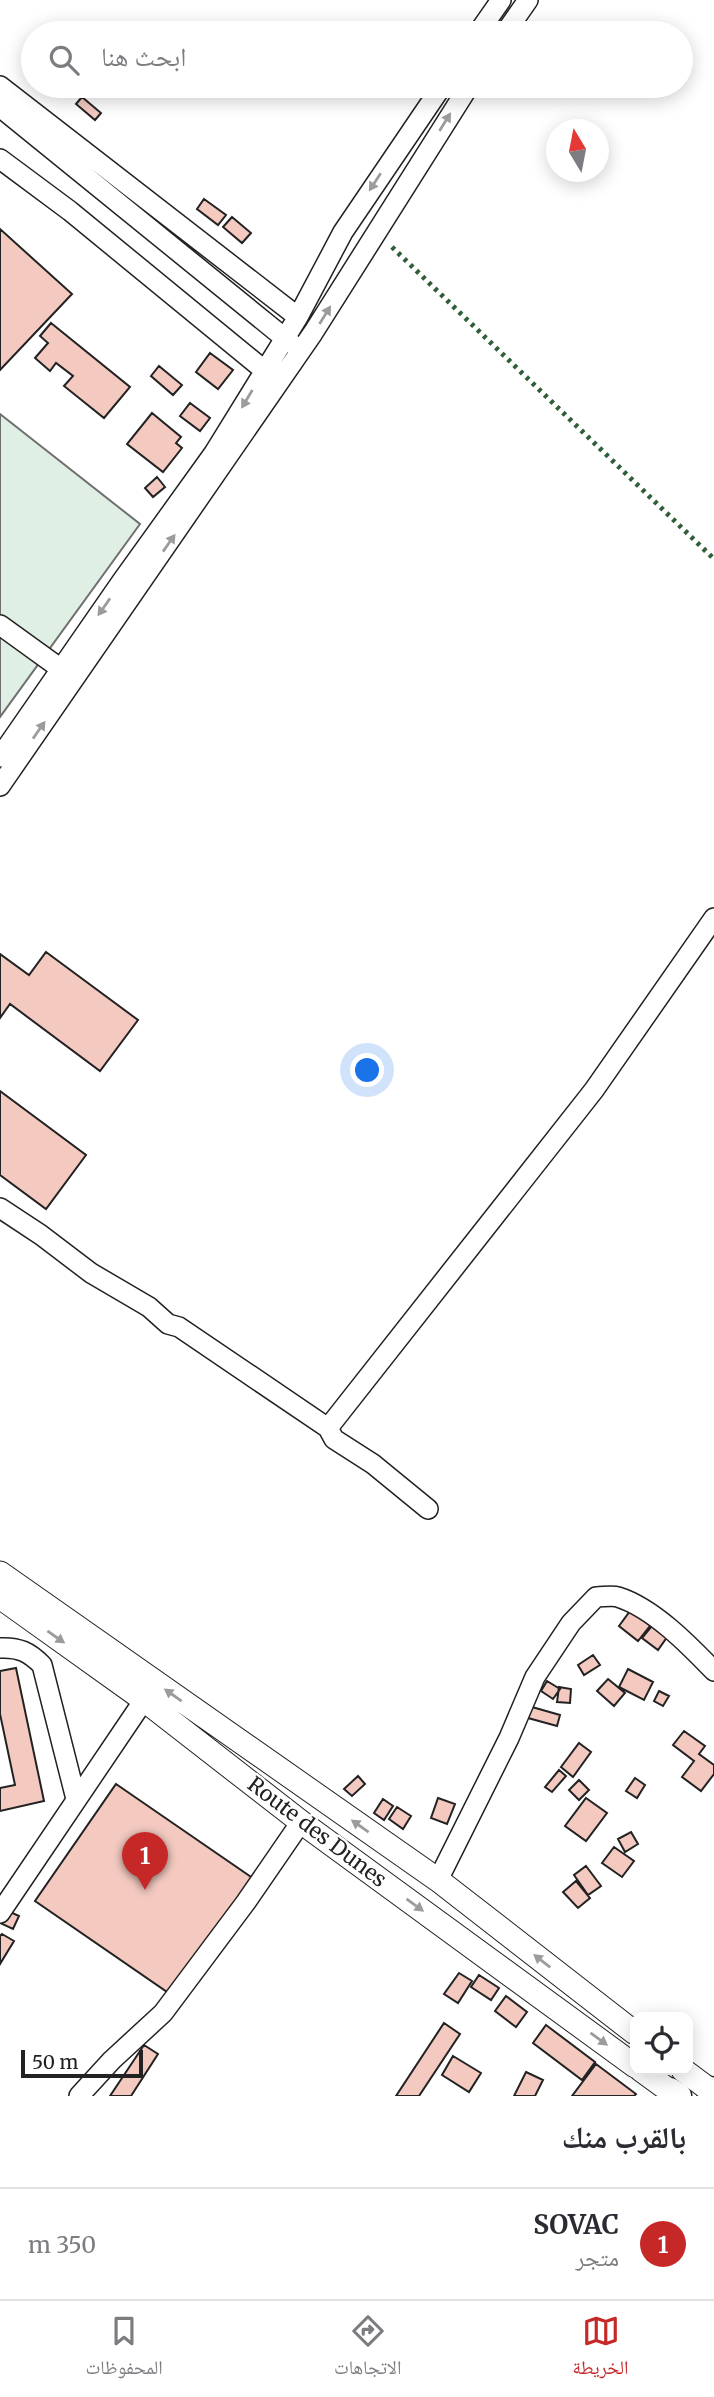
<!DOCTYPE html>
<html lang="ar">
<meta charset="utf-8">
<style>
:root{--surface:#fff;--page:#f2f2f3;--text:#2b2b33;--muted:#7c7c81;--line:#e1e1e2;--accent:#c62828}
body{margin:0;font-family:Merriweather,"Noto Naskh Arabic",serif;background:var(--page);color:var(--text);direction:rtl}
.controls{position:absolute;right:21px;bottom:21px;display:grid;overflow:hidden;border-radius:14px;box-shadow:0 4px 18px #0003}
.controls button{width:63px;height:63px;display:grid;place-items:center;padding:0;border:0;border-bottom:2px solid var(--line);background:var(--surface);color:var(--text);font:35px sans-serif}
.compass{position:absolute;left:546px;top:119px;width:63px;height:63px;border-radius:50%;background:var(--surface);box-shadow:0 4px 18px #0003;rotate:350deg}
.scale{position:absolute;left:21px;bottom:18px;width:122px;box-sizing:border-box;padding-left:7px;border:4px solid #222;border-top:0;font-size:19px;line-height:24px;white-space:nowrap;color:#222;-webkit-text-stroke:5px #fff;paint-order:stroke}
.you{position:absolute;left:368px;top:1071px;width:24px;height:24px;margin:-18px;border:5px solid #fff;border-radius:50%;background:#1a73e8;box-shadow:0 0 0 10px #1a73e833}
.badge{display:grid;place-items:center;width:46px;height:46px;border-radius:50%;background:var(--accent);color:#fff;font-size:23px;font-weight:700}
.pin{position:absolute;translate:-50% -58px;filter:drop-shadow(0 2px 4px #0008)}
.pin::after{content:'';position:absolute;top:37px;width:24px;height:21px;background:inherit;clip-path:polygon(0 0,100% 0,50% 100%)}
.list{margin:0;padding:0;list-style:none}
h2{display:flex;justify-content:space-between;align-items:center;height:91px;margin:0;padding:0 28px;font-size:30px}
h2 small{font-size:23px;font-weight:400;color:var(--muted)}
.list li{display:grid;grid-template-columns:46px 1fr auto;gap:21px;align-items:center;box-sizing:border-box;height:112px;padding:0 28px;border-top:2px solid var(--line)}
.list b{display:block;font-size:26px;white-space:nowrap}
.list p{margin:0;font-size:23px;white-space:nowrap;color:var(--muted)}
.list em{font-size:23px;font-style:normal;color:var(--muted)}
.icon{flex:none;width:38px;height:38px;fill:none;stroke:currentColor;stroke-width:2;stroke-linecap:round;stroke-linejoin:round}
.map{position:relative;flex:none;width:714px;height:2096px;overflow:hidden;direction:ltr}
.search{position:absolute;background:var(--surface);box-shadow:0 4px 18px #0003;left:21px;right:21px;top:21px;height:77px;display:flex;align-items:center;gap:18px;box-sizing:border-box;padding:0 24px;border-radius:38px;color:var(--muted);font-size:26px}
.sheet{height:203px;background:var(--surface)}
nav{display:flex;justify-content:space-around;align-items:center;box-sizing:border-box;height:98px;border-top:2px solid var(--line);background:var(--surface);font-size:19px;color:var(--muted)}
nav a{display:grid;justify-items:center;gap:4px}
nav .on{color:var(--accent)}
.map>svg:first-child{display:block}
.green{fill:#e0efe3;stroke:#6f6f6f;stroke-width:2}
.building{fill:#f3c9c0;stroke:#222;stroke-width:2}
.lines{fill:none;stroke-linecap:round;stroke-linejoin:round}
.minor-casing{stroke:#222;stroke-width:22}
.major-casing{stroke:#222;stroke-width:25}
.highway-casing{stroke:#222;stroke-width:29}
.minor{stroke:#fff;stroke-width:19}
.major{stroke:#fff;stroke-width:23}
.highway{stroke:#fff;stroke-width:26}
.hedge{stroke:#2f5e38;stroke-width:5;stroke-dasharray:3.5 5;stroke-linecap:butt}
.oneway{fill:#9c9c9c}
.labels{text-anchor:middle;stroke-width:5;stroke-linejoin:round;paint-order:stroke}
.street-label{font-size:21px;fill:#222;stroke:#fff}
</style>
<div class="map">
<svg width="714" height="2096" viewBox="0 0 714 2096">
<rect width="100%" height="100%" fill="#fff"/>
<!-- green -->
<path class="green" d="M0,414l140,110 -140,193z"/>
<!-- building -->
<path class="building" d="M82,97l19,16 -6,7 -19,-16z
M204,199l22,16 -8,10 -21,-16z
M232,217l19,16 -9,10 -19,-16z
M0,229l72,65 -72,76z
M51,323l79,64 -26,31 -40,-32 9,-10 -17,-13 -6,8 -15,-13 13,-15 -8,-7z
M210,353l23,17 -15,19 -22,-17z
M159,366l23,19 -9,10 -22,-19z
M190,403l20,15 -10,13 -20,-15z
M152,413l29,24 -5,6 6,5 -19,24 -36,-28z
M157,477l8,10 -12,10 -8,-9z
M46,952l92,68 -38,51 -90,-67 -10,14v-64l29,21z
M0,1091l86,64 -40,54 -46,-34z
M633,1607l20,15 -15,19 -19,-15z
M655,1622l15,11 -12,17 -16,-12z
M593,1655l7,10 -16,10 -6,-10z
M16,1668l28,133 -44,10v-23l15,-3 -15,-71v-43z
M628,1669l25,13 -9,18 -25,-13z
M608,1679l17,14 -11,13 -17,-15z
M547,1681l13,8 -7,10 -12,-8z
M559,1687l12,2 -1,14 -13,-1z
M659,1691l10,5 -6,10 -9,-5z
M532,1707l28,8 -3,11 -29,-8z
M684,1731l21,15 -6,8 15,11v9l-13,17 -19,-14 12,-16 -21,-16z
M579,1743l12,9 -18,25 -12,-10z
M559,1770l7,6 -14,16 -7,-5z
M358,1776l7,8 -13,12 -8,-7z
M635,1778l10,7 -8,13 -11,-7z
M579,1780l10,10 -10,10 -10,-10z
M116,1784l138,95 -81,117 -138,-95z
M438,1798l17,6 -8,20 -16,-6z
M586,1798l21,15 -21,28 -21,-15z
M383,1799l10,7 -9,14 -10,-7z
M397,1807l14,9 -8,13 -14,-10z
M631,1832l7,12 -13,8 -7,-13z
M614,1847l20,14 -12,16 -20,-14z
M586,1866l15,20 -13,9 -14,-20z
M576,1881l14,17 -12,10 -15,-16z
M6,1910l13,6 -6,13 -13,-6z
M2,1934l12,7 -14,23v-28z
M459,1973l13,8 -14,22 -14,-9z
M479,1975l20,13 -8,12 -20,-13z
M506,1996l21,16 -11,15 -21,-16z
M444,2023l16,11 -41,62h-23z
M546,2025l49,37 -13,18 -49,-37z
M144,2045l14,9 -27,42h-21z
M453,2056l28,17 -12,19 -27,-17z
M596,2064l40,30 -2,2h-62z
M526,2072l17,8 -8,16h-21z"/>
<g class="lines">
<!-- minor casing -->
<g class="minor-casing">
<path id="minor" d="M478,33l23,-33
M505,33l23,-33
M0,86l298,231
M0,107l292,237
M0,159l70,52 194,159
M0,625l61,44
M0,757l122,-176 92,-128 84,-136 45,-85 99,-146
M0,786l313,-453 156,-247
M0,1208l41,27 50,38 58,34 19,17 11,3 149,101 6,11 39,25 55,45
M328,1428l266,-338 120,-172
M0,1648c19,-1 29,4 42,17l34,134
M438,1880l71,-142 26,-61 36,-54 25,-26c7,0 16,-2 22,0 35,11 71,48 96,74
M0,1913l144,-213
M79,2096l33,-36 51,-47 83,-111 55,-80"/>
</g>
<!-- major casing -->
<g class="major-casing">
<path id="major" d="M0,1573l438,307 197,153
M0,1597l144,103 157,122 334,244
M641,2070l29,21
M683,2070l27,20"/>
</g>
<!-- highway casing -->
<g class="highway-casing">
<path id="highway" d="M710,2090l4,3
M670,2091l8,5"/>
</g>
<!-- minor -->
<use href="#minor" class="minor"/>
<!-- major -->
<use href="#major" class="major"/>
<!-- highway -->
<use href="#highway" class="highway"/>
<!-- hedge -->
<path class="hedge" d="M392,247l322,312"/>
</g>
<!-- one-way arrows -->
<defs><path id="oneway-solid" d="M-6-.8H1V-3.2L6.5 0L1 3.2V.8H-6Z" transform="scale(1.75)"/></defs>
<g class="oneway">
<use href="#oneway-solid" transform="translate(445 122) rotate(-58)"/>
<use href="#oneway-solid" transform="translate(375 182) rotate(123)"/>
<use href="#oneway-solid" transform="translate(325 315) rotate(-58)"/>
<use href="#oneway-solid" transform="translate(247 399) rotate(121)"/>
<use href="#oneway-solid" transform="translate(169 543) rotate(-55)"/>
<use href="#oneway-solid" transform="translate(104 607) rotate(125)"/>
<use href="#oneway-solid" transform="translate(39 730) rotate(-55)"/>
<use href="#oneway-solid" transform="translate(56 1637) rotate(35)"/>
<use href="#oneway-solid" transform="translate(173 1695) rotate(-145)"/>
<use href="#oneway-solid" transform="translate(360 1826) rotate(-145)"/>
<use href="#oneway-solid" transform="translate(415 1905) rotate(36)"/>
<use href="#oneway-solid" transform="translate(542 1961) rotate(-142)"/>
<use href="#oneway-solid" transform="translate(599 2039) rotate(36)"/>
</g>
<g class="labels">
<!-- street labels -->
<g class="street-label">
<text transform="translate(317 1832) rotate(37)" y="7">Route des Dunes</text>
</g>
</g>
</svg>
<div class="controls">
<button><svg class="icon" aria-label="locate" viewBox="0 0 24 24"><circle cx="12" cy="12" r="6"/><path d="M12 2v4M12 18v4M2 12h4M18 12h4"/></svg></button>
</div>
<svg class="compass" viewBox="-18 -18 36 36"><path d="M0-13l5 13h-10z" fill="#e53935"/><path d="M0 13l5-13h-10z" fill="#7c7c81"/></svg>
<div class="scale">50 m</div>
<div class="you"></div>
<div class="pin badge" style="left:145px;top:1890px">1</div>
<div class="search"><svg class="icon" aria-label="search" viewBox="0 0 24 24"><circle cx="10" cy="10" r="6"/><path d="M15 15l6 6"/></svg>ابحث هنا</div>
</div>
<section class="sheet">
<h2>بالقرب منك<small></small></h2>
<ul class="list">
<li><span class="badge">1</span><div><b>SOVAC</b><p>متجر</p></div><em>350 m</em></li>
</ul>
</section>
<nav>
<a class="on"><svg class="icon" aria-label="map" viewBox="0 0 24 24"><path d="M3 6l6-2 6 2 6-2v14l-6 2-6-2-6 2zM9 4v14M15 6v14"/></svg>الخريطة</a>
<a><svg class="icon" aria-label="directions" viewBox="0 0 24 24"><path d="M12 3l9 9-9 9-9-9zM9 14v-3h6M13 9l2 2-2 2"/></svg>الاتجاهات</a>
<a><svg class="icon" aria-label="saved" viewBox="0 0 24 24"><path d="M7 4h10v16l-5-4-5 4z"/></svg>المحفوظات</a>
</nav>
